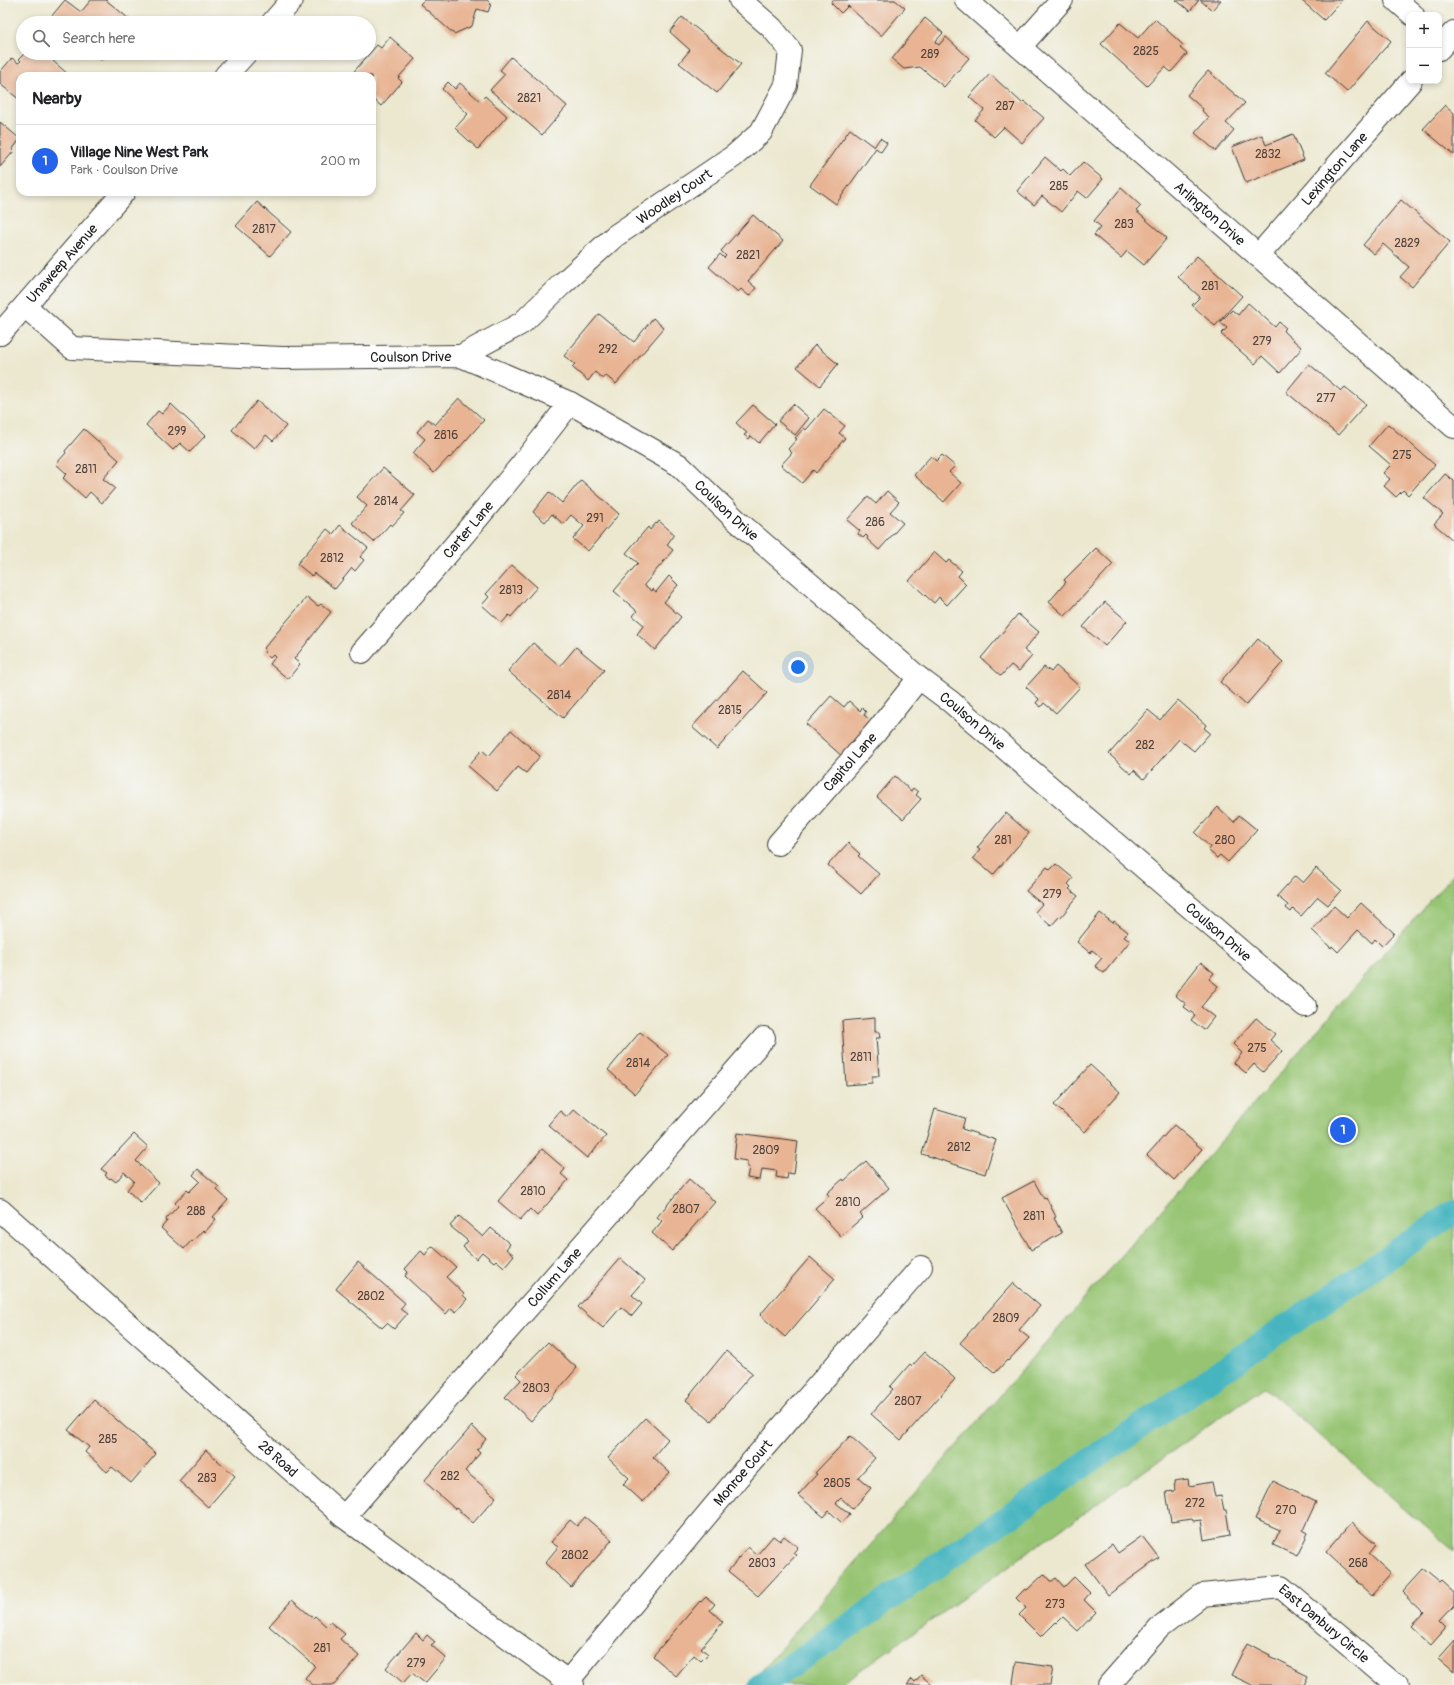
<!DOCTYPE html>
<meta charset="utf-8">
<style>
:root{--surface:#fff;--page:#f2f2f2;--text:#202124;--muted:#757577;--line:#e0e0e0;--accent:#2563eb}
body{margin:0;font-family:Pangolin,sans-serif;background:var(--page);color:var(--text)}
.controls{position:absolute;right:12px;top:12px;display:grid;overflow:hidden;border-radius:8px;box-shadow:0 2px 6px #0003}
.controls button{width:36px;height:36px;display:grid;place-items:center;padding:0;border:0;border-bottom:1px solid var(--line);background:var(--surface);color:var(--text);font:20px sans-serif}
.you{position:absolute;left:798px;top:667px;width:14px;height:14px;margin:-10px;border:3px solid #fff;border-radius:50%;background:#1a73e8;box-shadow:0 0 0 6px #1a73e833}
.badge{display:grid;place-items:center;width:26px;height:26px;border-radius:50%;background:var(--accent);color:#fff;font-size:13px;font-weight:700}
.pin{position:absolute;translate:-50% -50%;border:2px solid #fff;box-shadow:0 1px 4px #0006}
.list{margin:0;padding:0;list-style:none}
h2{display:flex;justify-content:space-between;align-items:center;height:52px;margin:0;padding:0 16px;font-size:17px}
h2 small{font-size:13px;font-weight:400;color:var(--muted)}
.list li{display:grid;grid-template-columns:26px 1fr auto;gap:12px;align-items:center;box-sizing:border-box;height:72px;padding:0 16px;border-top:1px solid var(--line)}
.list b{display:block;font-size:15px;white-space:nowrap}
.list p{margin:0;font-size:13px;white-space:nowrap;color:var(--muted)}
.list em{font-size:13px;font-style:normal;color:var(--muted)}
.icon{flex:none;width:22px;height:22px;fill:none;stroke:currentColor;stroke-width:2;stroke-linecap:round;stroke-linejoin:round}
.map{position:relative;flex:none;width:1454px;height:1685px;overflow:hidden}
.search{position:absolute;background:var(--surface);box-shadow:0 2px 6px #0003;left:16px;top:16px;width:360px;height:44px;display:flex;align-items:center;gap:10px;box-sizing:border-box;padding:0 14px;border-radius:22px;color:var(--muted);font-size:15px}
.panel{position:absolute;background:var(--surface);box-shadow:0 2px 6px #0003;left:16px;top:72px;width:360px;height:124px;border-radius:12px}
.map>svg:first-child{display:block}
.green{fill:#96c472;stroke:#597047}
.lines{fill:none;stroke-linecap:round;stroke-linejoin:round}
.canal{stroke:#47b5c0;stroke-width:25}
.building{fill:#e8b493}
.minor-casing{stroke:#3b3b37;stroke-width:24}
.major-casing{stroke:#3b3b37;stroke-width:24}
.minor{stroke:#fff;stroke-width:22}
.major{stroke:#fff;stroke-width:22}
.labels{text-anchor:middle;stroke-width:3;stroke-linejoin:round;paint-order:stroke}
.number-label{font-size:12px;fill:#4f423a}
.street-label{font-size:14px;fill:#1c1c1c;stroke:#f6f6f2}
</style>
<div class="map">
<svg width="1454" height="1685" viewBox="0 0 1454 1685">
<rect width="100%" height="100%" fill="#f6f6f2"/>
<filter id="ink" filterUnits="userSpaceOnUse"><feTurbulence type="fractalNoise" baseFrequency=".025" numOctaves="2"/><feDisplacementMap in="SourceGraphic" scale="8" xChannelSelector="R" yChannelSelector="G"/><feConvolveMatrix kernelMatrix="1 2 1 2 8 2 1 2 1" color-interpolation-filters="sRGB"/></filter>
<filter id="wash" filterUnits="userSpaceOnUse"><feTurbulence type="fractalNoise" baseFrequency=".012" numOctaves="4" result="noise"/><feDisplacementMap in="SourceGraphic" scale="16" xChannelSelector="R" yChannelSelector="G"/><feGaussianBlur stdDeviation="0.9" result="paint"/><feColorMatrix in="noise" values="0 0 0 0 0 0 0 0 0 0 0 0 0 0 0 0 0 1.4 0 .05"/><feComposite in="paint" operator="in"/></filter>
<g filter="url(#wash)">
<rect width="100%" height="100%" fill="#ece8d0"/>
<!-- green -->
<path class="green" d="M1454,873v678l-190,-164 -425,298h-90z"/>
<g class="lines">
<!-- canal -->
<path class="canal" d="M761,1685l12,-7 681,-466"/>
</g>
<g id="blocks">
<!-- building -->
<path class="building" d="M65,0l16,12 10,-12h15l28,23h-78l-6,-5z
M424,0h63l4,4 -3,8 -11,-3 -5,17 -18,8 -34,-30z
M833,0h62l10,8 -24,28 -33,-30 -7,7 -10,-10z
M1176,0h23l-9,11z
M1200,0h21l-9,10z
M1301,0h41l-18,20z
M682,17l59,47 -24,29 -38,-30 11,-13 -20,-18z
M925,18l18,15 -8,9 4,3 7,-8 23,21 -25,29 -24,-20 -16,2 -12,-10z
M1155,19l28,26 -3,3 7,6 -16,18 -6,-5 -18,19 -46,-42 19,-21 18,15z
M1368,21l23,20 -44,51 -22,-19z
M390,37l25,22 -17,19 4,4 -21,24 -9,-8v-22h-22l27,-31 4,3z
M25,53h19l26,23h-50v24l-20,-16v-12l12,-14 6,5 3,-2 -2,-2z
M92,53h15l-6,7z
M511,57l56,49 -25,29 -52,-45 15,-16 -5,-4z
M1208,71l37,32 -19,20 8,7 -18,21 -21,-18 14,-16 -7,-6 1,-2 -16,-14z
M990,74l32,29 2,-2 20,17 -22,25 -18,-16 -10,10 -19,-17 9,-10 -15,-13z
M448,82l7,7 5,-6 20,18 5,-5 22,20 -29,33 -23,-21 13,-14 -26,-25z
M1445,105l9,8v42l-31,-26z
M0,122l20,17 -8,11 2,1 -14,16z
M850,129l24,18 6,-9 7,5 -6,9 -5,-4 -40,56 -26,-19z
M1293,134l11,26 -58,23 -14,-36 30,-12 4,10z
M1045,157l16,14 2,-2 7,7 13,-14 20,17 -16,19 -9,-7 -17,21 -19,-16 -8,9 -17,-14z
M1121,188l20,18 -5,5 31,27 -23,27 -17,-14 -6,7 -27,-23 7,-8 -7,-6z
M1401,200l49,42 -38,45 -12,-10 9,-10 -26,-23 -9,10 -11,-9z
M257,202l34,30 -21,24 -34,-30z
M753,215l30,26 -35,40 8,7 -7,8 -8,-7 -3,3 -29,-25 11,-13 4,4 2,-2 -5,-5z
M1197,256l45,40 -27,30 -23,-21 8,-8 -22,-20z
M1248,303l27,24 4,-5 7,6 -3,3 19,17 -22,25 -18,-17 -7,8 -34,-30 6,-6 -7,-6 12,-12 6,5z
M599,314l35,28 19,-24 11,10 -48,56 -11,-9 -2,4 -8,-7 -7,9 -16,-14 3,-3 -11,-8z
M815,345l23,19 -18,22 -23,-19z
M1309,364l32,27 4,-4 21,17 -28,31 -52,-43z
M459,398l25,22 -34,38 -1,-1 -15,16 -21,-20 12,-14 -8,-7 11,-13 7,6z
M257,401l29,25 -13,15 -7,-6 -12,14 -22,-19z
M171,404l34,32 -15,16 -10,-9 -7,7 -27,-25 12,-14 4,3z
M793,404l16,14 -14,17 -17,-14z
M753,405l22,19 -16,19 -8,-7 -2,3 -5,-4 3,-2 -11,-10z
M824,409l21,17 -6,7 6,5 -29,35 -3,-3 -11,13 -21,-18 11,-12 -4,-4 9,-10 -2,-1 9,-10 2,2z
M1388,424l47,41 -27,30 -5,-5 -7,7 -12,-11 6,-7 -7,-6 8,-8 -22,-19z
M84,429l35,31 -16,19 12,9 -13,15 -12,-11 -5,6 -22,-20 4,-4 -11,-10 10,-11 -1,-2z
M942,455l13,11 -6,6 12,11 -17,19 -30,-27 17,-19 5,5z
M383,468l32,27 -14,16 3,2 -12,13 -2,-2 -16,18 -22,-19 15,-17 -10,-9z
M1445,474l9,7v60l-20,-17 9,-10 -19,-16z
M581,480l38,34 -31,37 -15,-12 11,-13 -13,-11 -8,9 -11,-10 -7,8 -12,-10 16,-20 13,11z
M887,491l12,11 -9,10 13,11 -24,27 -12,-11 1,-2 -2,-2 -3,3 -5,-4 2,-3 -13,-11 21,-23 8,7z
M659,521l15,13 -7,11 6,5 -29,35 8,6 1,-2 3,3 13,-16 9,9 -14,17 17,15 -26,33 -18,-16 7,-9 -11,-9 4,-5 -23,-20 24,-28 -12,-10 22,-26 2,3 6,-7 1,1z
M340,525l28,23 -8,9 4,3 -9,11 -3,-3 -17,21 -21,-16 -2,3 -15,-12 30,-35 6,5z
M1096,548l17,16 -48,52 -16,-14 17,-20 -2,-2z
M934,552l12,11 3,-3 13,11 -4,5 8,8 -19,21 -8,-8 -5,6 -25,-22z
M512,565l25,22 -26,30 -2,-2 -7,8 -20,-18 7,-8 -3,-3z
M307,597l11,9 3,-2 10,8 -37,47 6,5 -12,15 -18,-15 5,-7 -2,-2 -3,3 -6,-6 1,-3 -1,-1z
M1105,602l22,19 -22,25 -22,-19z
M1018,614l21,18 -15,18 8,6 -13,15 -8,-6 -10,11 -20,-18z
M1258,639l25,23 -37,43 -26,-23z
M533,643l27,23 16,-19 28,23 -41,48 -55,-47z
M1056,666l24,21 -24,26 -12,-10 -3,4 -5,-4 3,-4 -13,-12 18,-20 7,5z
M743,671l24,22 -50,56 -25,-22z
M831,696l13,11 5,-6 11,10 2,-3 4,4 -2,3 10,8 -30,35 -38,-34z
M1178,700l28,25 -2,3 6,5 -16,18 -15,-12 -35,40 -10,-9 -3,4 -22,-20 39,-44 12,10z
M511,730l29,26 -14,17 -8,-6 -21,24 -29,-25 14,-16 7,6z
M895,776l16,15 2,-3 5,4 -2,3 5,4 -18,20 -26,-22z
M1218,807l16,15 5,-7 18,15 -29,32 -8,-7 -3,3 -9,-8 2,-3 -15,-14z
M1006,813l23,20 -36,42 -20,-17 7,-8 -3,-2z
M848,843l12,11 -2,2 21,18 -18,20 -33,-29z
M1056,864l17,14 -5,6 3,3 -2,2 9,7 -18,22 -1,-1 -8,9 -16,-14 7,-8 -16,-13 21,-24 3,3z
M1316,868l25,22 -13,15 -10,-8 -17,19 -8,-7 -2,3 -5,-4 2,-3 -11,-9 18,-20 8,7z
M1361,903l33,30 -12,13 -7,-7 -3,4 -14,-13 -20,22 -6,-6 -1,2 -19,-18 22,-24 13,12z
M1100,913l13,10 1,-2 14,11 -4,5 6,4 -26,32 -9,-7 7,-8 -10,-8 -2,3 -13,-11z
M1201,962l13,11 -5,6 9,7 -17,21 13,10 -10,13 -13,-10 4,-5 -11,-8 2,-3 -11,-9z
M875,1018v14h4l1,6h-4l3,38h-7v7l-26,2 -4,-64z
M1256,1018l19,16 -5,6 12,11 -19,21 -9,-8 -8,9 -12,-10 8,-10 -9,-9z
M640,1032l28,23 -33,39 -27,-24z
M1090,1065l30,27 -35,40 -31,-27z
M574,1109l32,27 -19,22 -39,-33 12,-14 7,6z
M935,1109l30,9 -3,11 34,11 -11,34 -63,-20z
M1174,1125l28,24 -28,31 -27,-25z
M737,1133l61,8 -4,33 -6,-1 -1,6 -11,-2 1,-6 -15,-2 -2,11 -13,-2 2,-11h-2v-6l-13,-2z
M134,1134l14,13 -12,14 23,22 -18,20 -14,-13 7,-9 -10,-9 -8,10 -5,-4 -1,1 -5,-4 2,-2 -6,-4z
M542,1149l23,20 -4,5 7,6 -31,36 -7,-7 -10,11 -22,-19z
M866,1161l23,27 -29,26 3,3 -22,19 -26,-28 14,-12 -2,-3 16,-14 1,2z
M198,1169l21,18 -2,3 11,10 -15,17 3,2 -11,13 -2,-2 -11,12 -1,-1 -7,8 -23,-21 6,-7 -1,-2 12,-13 -3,-3 12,-13 2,2 11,-11 -7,-6z
M689,1179l26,23 -43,49 -20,-18 10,-12 -5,-4z
M1034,1181l10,18 2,-2 10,20 -2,1 8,15 -31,17 -29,-52z
M459,1216l24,21 8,-9 19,16 -4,5 8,6 -10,12 -8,-7 -2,2 -12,-10 -6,7 -13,-12 5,-6 -18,-15z
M432,1246l24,21 -10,10 18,17 -1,1 4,4 -11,13 -5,-4 -5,6 -41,-38 3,-4 -3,-3 16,-18 4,4z
M810,1257l25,22 -50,58 -25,-22z
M620,1258l25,22 -13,15 10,9 -10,12 -11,-9 -18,21 -25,-21z
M358,1262l47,41 -5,6 7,5 -13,15 -7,-6 -5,5 -46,-39z
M1013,1283l27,23 -21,24 10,8 -21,23 -1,-1 -12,13 -35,-30z
M548,1342l29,26 -46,53 -26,-24 16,-17 -5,-5z
M726,1351l27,23 -4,3 -38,44 -25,-21z
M925,1352l30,27 -54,61 -30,-26 22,-25 -3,-2 20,-23 2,2z
M94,1400l62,54 -25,29 -19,-16 -5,5 -22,-20 4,-5 -21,-17z
M645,1418l23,21 -15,18 17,16 -27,29 -20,-18 6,-6 -21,-20z
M472,1426l14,13 -9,11 3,3 -15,18 31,26 -23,26 -17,-15 -1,1 -31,-28z
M850,1436l25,22 -17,19 13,11 -18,21 -12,-11 -5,5 14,11 -8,9 -13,-12 -5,6 -26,-22 19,-21 -2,-1z
M206,1450l29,26 -27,31 -29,-26z
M1188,1479l1,7 23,-4 3,15 6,-1 3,14h2l4,25 -26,5 -3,-20 -8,1 -1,-2 -21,3 -5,-30 9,-1 -1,-10z
M1273,1481l43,21 -13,28 5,3 -11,23 -24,-11 7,-15 -25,-11z
M585,1517l27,23 -41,47 -26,-24 13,-16 -7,-5 19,-22 7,6z
M1351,1523l25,22 -7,9 22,20 -19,21 -46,-43z
M773,1536l7,5 4,-5 14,11 -5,6 3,2 -38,41 -30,-25 20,-24 9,8z
M1142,1536l17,22 -51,37 -23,-31 27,-20 6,9z
M1423,1569l17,14 2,-2 12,11v13l-13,14 7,7 -17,19 -20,-18 13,-14 -22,-21z
M1044,1574l6,7h2l4,-3 8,9 10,-10 16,16 -6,7 12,12 -18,19 -15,-14 -6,6 -1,-1 -15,15 -22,-22 7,-7 -10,-10 9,-9 2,1z
M706,1597l9,7 -5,6 13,12 -22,26 7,6 -7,7 -7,-6 -18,21 -23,-20 47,-55 1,1z
M292,1600l21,18 2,-2 11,10 4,-4 15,12 -5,5 19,17 -25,29h-21l-8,-7 10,-12 -46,-40z
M416,1633l7,7 4,-5 8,7 -4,3 15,13 -21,25 -13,-10 -9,10 -17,-15z
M1454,1641v32l-16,-14z
M1247,1643l23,12 -1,2 39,19 -4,9h-52l-21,-10z
M1016,1662l37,5 -3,18h-36l-1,-2z
M921,1675l11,10h-25l5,-6 3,3z"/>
</g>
</g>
<g filter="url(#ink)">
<use href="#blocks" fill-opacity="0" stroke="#3b3b37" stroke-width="1"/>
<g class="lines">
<!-- minor casing -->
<g class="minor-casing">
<g id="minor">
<path id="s1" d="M966,0l488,427"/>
<path d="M1396,0l17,15"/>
<path d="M1020,47l42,-47"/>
<path d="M1439,49l15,-17"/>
<path id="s2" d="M1258,256l153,-175"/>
<path id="s3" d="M25,306l47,42 210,10 179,-2 109,47 109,62 56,54 184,159 32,24 354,304"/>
<path id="s4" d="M461,356l61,-33 40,-39 53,-48 119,-80 27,-24 25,-47 4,-35 -18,-22 -32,-28"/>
<path id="s5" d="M362,652c72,-81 142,-163 208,-249"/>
<path id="s6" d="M778,844l98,-112 43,-54"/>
<path id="s7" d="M0,1210l344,307 229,168"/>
<path id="s8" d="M344,1517l420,-479"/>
<path id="s9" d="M568,1681l173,-207 180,-207"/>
<path id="s10" d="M1109,1685l50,-57 43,-33 79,-8 116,98"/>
</g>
</g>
<!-- major casing -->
<g class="major-casing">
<g id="major">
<path d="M272,23l20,-23"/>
<path d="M225,76l21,-23"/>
<path id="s11" d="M0,334l124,-142"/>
</g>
</g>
<!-- minor -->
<use href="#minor" class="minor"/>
<!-- major -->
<use href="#major" class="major"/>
</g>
</g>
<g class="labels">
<!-- number labels -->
<g class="number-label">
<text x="1146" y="55">2825</text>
<text x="930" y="58">289</text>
<text x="529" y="102">2821</text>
<text x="1005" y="110">287</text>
<text x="1268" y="158">2832</text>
<text x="1059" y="190">285</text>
<text x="1124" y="228">283</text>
<text x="264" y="233">2817</text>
<text x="1407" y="247">2829</text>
<text x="748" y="259">2821</text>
<text x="1210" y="290">281</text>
<text x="1262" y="345">279</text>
<text x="608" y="353">292</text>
<text x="1326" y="402">277</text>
<text x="177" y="435">299</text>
<text x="446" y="439">2816</text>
<text x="1402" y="459">275</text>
<text x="86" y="473">2811</text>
<text x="386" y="505">2814</text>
<text x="595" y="522">291</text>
<text x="875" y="526">286</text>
<text x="332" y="562">2812</text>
<text x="511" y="594">2813</text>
<text x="559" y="699">2814</text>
<text x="730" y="714">2815</text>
<text x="1145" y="749">282</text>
<text x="1003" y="844">281</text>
<text x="1225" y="844">280</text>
<text x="1052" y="898">279</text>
<text x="1257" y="1052">275</text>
<text x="861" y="1061">2811</text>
<text x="638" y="1067">2814</text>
<text x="959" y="1151">2812</text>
<text x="766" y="1154">2809</text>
<text x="533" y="1195">2810</text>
<text x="848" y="1206">2810</text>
<text x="686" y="1213">2807</text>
<text x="196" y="1215">288</text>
<text x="1034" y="1220">2811</text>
<text x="371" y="1300">2802</text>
<text x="1006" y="1322">2809</text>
<text x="536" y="1392">2803</text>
<text x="908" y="1405">2807</text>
<text x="108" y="1443">285</text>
<text x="450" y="1480">282</text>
<text x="207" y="1482">283</text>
<text x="837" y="1487">2805</text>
<text x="1195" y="1507">272</text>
<text x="1286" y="1514">270</text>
<text x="575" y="1559">2802</text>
<text x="762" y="1567">2803</text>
<text x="1358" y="1567">268</text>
<text x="1055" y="1608">273</text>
<text x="322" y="1652">281</text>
<text x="416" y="1667">279</text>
</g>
<!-- street labels -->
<g class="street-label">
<text dy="5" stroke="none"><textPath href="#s2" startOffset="116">Lexington Lane</textPath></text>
<text dy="5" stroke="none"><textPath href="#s4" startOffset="268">Woodley Court</textPath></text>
<text dy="5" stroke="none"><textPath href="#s1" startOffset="324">Arlington Drive</textPath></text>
<text dy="5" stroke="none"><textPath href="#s11" startOffset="94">Unaweep Avenue</textPath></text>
<text dy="5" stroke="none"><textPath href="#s3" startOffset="402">Coulson Drive</textPath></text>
<text dy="5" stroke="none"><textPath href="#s3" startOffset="762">Coulson Drive</textPath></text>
<text dy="5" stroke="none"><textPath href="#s5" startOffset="162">Carter Lane</textPath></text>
<text dy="5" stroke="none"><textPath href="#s3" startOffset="1086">Coulson Drive</textPath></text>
<text dy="5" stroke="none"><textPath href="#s6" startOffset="109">Capitol Lane</textPath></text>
<text dy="5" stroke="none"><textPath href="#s3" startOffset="1410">Coulson Drive</textPath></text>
<text dy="5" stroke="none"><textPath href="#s8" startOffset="319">Collum Lane</textPath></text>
<text dy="5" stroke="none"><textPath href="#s7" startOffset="373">28 Road</textPath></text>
<text dy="5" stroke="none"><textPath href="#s9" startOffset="272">Monroe Court</textPath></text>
<text dy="5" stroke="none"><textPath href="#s10" startOffset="266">East Danbury Circle</textPath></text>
</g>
</g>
</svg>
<div class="controls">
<button>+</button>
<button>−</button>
</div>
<div class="you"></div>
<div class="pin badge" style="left:1343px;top:1130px">1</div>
<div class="search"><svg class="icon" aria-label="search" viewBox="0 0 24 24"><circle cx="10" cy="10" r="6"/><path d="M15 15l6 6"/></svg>Search here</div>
<section class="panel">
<h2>Nearby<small></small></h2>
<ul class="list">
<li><span class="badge">1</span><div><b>Village Nine West Park</b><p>Park · Coulson Drive</p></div><em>200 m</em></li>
</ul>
</section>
</div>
